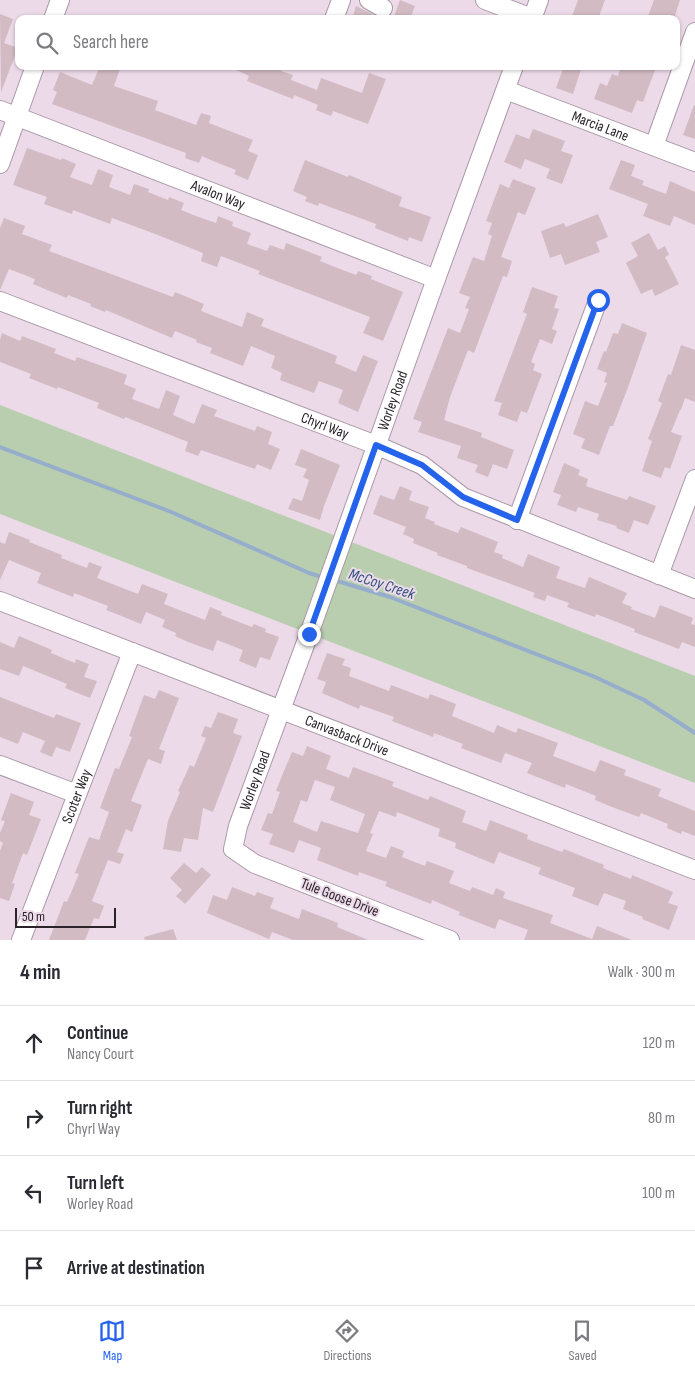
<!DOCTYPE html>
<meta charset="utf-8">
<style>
:root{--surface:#fff;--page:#f7f7f7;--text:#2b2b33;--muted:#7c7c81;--line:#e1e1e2;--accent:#2563eb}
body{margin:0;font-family:"Sofia Sans Condensed",sans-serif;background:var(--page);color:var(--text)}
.scale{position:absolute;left:15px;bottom:12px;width:101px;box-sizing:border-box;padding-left:5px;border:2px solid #2a242a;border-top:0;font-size:14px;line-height:18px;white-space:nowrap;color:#2a242a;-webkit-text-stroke:4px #ecdae9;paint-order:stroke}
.stop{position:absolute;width:15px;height:15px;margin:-11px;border:4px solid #2563eb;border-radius:50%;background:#fff}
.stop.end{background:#2563eb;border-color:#fff;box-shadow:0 1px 5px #0008}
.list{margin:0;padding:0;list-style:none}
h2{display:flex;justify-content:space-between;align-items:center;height:65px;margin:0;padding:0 20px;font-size:21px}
h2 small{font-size:16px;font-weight:400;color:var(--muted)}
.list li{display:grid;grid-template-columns:32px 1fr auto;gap:15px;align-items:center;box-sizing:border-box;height:75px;padding:0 20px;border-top:1px solid var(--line)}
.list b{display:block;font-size:19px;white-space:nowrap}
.list p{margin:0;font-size:16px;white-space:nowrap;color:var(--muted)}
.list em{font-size:16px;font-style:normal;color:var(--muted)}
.icon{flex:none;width:28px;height:28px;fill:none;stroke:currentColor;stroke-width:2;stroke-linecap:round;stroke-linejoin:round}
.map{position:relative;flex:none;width:695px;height:940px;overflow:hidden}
.search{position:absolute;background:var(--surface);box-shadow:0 1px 4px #0004;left:15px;right:15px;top:15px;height:55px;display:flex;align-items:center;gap:12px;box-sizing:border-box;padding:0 18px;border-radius:10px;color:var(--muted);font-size:19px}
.sheet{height:365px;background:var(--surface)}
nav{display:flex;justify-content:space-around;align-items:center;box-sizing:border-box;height:70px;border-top:1px solid var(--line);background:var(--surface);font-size:14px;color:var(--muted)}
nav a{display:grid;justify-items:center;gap:2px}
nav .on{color:var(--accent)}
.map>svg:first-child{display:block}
.green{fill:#b9ceaf}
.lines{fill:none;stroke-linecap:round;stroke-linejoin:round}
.stream{stroke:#96aecc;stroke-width:4}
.building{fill:#d2bbc3;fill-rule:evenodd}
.minor-casing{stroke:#aa99a7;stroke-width:20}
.minor{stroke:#fff;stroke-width:18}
.route{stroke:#2563eb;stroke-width:6}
.labels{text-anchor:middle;stroke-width:4;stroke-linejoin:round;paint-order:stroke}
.street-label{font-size:15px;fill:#2a242a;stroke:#ecdae9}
.water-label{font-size:16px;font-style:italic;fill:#31547f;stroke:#ecdae9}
</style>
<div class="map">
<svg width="695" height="940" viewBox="0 0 695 940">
<rect width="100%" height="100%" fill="#ecdae9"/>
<!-- green -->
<path class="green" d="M0,405l695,271v107l-695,-269z"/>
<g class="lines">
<!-- stream -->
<path class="stream" d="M0,447l169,64 140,62 16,5
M334,580l56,17 205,80 49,23 51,33"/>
</g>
<!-- building -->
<path class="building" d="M400,0l15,6 -5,13h-17z
M578,0h27l-7,19h-27z
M654,0h26l-6,19h-27z
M356,6l22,11 9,2h-35z
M0,14l13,5 -9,24 14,5 -17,44z
M100,66h21l-7,20 44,15 -3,9 41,15 5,-12 10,3 -2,7 44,17 -5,11 10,4 -10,25 -14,-6 2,-4 -23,-9 -11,-5 -3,7 -14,-5 1,-5 -134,-49 5,-12 -4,-2 7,-18 32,13z
M228,66h55l-2,5 12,4 -2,5 26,10 4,-12 41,15 7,-20 17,6 -18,45 -35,-13 -2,5 -15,-6 2,-5 -24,-10 -1,4 -46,-18 2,-5z
M564,66h18l-9,28 -17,-6z
M621,66h23l11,4 -12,32 -6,-2 -5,13 -38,-14 6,-16 7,3 5,-12 6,2z
M694,105l1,1v33l-12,-4z
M533,129l32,12 -4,10 12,4 -11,29 -16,-6 4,-9 -25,-10 -4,10 -17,-7 12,-28 13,5z
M27,148l34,12 1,-2 14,6 -6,13 22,8 6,-16 15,6 -4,12 21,8 4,-11 15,5 -1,3 20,8 1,-3 15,6 -3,7 15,6 20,7 2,-7 15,6 -1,4 19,7 -4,11 20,7 3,-6 14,5 2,-7 36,14 -2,4 15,6 21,8 2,-4 14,5 -1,3 32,13 -20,49 -20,-8 7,-16 -112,-43 2,-3 -39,-15 -4,11 -16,-6 2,-8 -53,-21 -38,-14 -2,6 -37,-14 -1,4 -28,-10 3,-7 -34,-12z
M305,160l43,17 1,-2 53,22 -3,9 32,11 -9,25 -13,-5 -1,4 -33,-13 1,-4 -57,-21 -1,3 -13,-5 2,-4 -14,-6z
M621,160l14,5 -4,11 13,5 -2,4 24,9 4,-13 25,11v33l-21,-9 -4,10 -27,-10 5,-12 -39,-15z
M513,179l23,9 -11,27 -7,-3 -17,45 11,4 -5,16 -4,-1 -29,77 -6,-3 -18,47 -6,23 38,13 -1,4 33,13 -7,19 -14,-5 -5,13 -13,-5 3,-7 -21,-7 4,-12 -43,-14 4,-10 -9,-3 35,-91 12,5 9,-24 -4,-1 5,-11 -11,-4 14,-36 11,4 8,-25 -4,-2 4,-11 -6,-2 14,-37 9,4z
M598,214l10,23 -12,5 4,10 -35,13 -4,-11 -11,4 -9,-27 23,-8 2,4z
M4,218l21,8 -3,8 30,11 -3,6 124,46 2,-5 29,12 -3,7 41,16 5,-15 17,7 -3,7 76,30 -2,7 21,9 7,-17 15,6 -20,51 -20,-9 5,-13 -24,-9 -5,12 -34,-13 2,-7 -11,-5 4,-12 -24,-10 -8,20 -33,-13 2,-5 -16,-6 1,-2 -22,-9 -3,7 -66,-28 -1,2 -15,-6 1,-2 -23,-9 -1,3 -15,-6 -19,-8 2,-5 -26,-10 -9,21v-62z
M649,233l9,17 7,-4 4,9 -4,2 14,27 -24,12 -3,-7 -11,5 -15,-31 12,-7 -7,-13z
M532,287l26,9 -4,12 5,1 -7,20 5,2 -5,13 -12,-5 -9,23 4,2 -2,6 9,4 -15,39 -6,-2 -4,11 -19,-7 4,-12 -8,-2 33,-87 -4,-2z
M622,323l25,10 -20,57 -14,36h-3l-11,29 -18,-7 4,-9 -12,-5 12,-33 13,5 9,-23 -3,-1 3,-9 -10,-4 7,-18 2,1 7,-19 5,1z
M2,333l18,8 2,-5 34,13 -2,4 21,8 2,-4 50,18 -3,9 12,5 -4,10 27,10 7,-19 14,6 -7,19 21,9 8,-20 15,6 -3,6 41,15 2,-5 15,6 -4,12 12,5 -9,21 -14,-6 -2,5 -54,-19 -3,6 -13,-5 3,-9 -63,-25 -1,2 -27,-11 2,-5 -41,-16 -1,2 -28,-11 2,-4 -31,-12v-22z
M681,345l14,5v52l-10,-4 -4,12h-1l-9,22 11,4 -12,33 -5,-2 -4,11 -19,-7 10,-30 -4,-2 14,-36 -4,-2 10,-27 3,1z
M301,449l39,16 -16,41 -4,14 -32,-11 5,-11 9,3 7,-21 -6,-3 4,-8 -12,-4z
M564,463l16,7 -2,5 10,4 -2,7 41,14 2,-4 27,10 -8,19 -14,-5 -5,13 -13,-5 1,-2 -20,-6 2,-6 -21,-7 -2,5 -19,-7 4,-10 -8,-3z
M400,486l12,5 -3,9 20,7 -4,11 10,4 -1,2 24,9 3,-6 37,15 -4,10 9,3 -1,3 21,9 5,-13 32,13 -4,11 29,10 4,-11 38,16 -5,10 10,4 -1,2 24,9 5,-13 33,13 -2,6 4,1v22l-13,-5 -3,7 -45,-17 1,-3 -39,-15 -1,3 -28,-10 2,-4 -22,-8 -2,6 -12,-4 2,-4 -68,-25v-2l-30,-11 1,-2 -25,-10 1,-4 -11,-5 3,-7 -33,-13 7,-19 14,5z
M9,532l21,8 -1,2 33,13 -1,3 26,10 2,-6 13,5 -5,11 41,16 4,-10 26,10 -4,10 41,16 5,-13 12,5 -1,3 31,12 2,-3 12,5 -1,3 14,5 -9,23 -10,-3 -4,11 -17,-7 4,-11 -26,-10 -4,11 -25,-9 -13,-6 1,-3 -14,-6 3,-7 -19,-8 -5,12 -22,-9 -13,-5 2,-4 -34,-13 -1,4 -36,-14 4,-10 -32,-13 -9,20v-38l5,2z
M19,636l33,14 -1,3 24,10 1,-4 13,5 -5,13 13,4 -7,17 -25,-10 2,-4 -44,-18 -4,10 -19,-7v-27l14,6z
M327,653l18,6 -3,6 9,3 -2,8 40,15 2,-6 37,14 2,-5 26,10 -4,12 42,17 3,-8 19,8 2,-5 40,15 -5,13 42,16 5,-12 26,10 -2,5 37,14 -3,7 37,15v25l-13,-5 -1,3 -14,-6 1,-4 -27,-11 -2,4 -27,-10 -17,-7 1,-4 -30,-12 -1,4 -38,-15 5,-10 -27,-10 -4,10 -40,-15 2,-4 -29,-11 -1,4 -41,-16 2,-4 -34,-12 -1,4 -37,-16 4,-11 -9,-3z
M159,690l20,8 -20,51 6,2 -4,13 -13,-5 -17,42 11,4 -10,27 -6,-3 -9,23 7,2 -4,10 -12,-4 -16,41 12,5 -5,13 -5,-1 -9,22h-36l15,-39 3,1 12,-28 -4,-1 14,-36 10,3 10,-28 -9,-4 15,-40 4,1 13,-32 -3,-1 15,-41 11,4z
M0,697l54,21 2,-4 25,9 -11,29 -14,-5 -4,10 -12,-5 5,-11 -22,-9 -5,12 -18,-7z
M218,712l20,7 -5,14 9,3 -29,76 -10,-4 -5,32 -14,-2 -3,14 -18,-3 5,-28 12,-29 -2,-1 5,-11 7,-15 4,2 12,-29 -5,-2 4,-10 6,2z
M307,746l24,10 -5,13 23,9 4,-11 41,15 -2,4 36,14 2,-4 36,15 -4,11 24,9 4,-11 38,15 -1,4 35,13 2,-3 40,16 -1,3 28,11 1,-4 41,17 -5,11 10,3 -9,24 -27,-11 1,-2 -20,-8 3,-8 -22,-8 -6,13 -26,-10 3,-8 -37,-14 3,-6 -42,-16 -5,12 -27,-11 -12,-5 1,-5 -18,-7 2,-7 -43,-17 -1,5 -17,-6 -9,22 3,1 -7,17 20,7 5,-12 13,5 -2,6 23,9 2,-5 27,10 -5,12 21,8 2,-4 21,8 3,-7 9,4 -2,6 50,17 -3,8 42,16 5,-13 35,14h-108l4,-10 -29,-11 -4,10 -36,-14 1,-3 -28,-12 -1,4 -46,-18 2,-4 -28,-10 -1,4 -41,-16 4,-12 -22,-8 -5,13 -25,-9 4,-10 -12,-4 7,-17 4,1 8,-22 -4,-1 5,-13 11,-26 11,4zM315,780l20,7 -5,13 35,14 -7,19 -37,-12 -4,11 -24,-10 8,-22 6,2z
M11,793l23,9 -5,13 12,4 -14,36 -4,-2 -11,30 3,1 -6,17 -9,-3v-47l3,-8 -3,-2v-8l5,-12 -4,-1z
M184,863l12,10 6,-6 9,8 -26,29 -9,-8 6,-6 -12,-12z
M232,887l23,9 2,-4 17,6 -4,10 29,11 3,-10 36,14 -1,4 31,13h-75l-21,-8 -3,7 -62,-26 6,-18 14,5z
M173,929l4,11h-32l-1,-3z"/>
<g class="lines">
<!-- minor casing -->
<g class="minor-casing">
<g id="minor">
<path d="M369,0l14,8"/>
<path d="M485,0l47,18"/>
<path d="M53,19l7,-19"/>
<path d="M334,19l7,-19"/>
<path d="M532,19l7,-19"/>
<path id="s1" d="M506,90l189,72"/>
<path id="s2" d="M0,110l436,169"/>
<path d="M654,146l41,-114"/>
<path d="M0,164l35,-98"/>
<path id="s3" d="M0,301l376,144 46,20 41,32 232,92"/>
<path d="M517,520l81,-220"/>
<path d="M659,575l36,-96"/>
<path id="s4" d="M0,601l695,269"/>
<path d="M0,765l77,29"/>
<path id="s5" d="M21,940l111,-288"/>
<path id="s6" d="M450,940l-195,-76 -22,-15 5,-23 71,-192 127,-355 78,-213"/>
</g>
</g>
<!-- minor -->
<use href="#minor" class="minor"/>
</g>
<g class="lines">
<!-- route -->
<path class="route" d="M309,634l67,-189 46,20 41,32 54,23 81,-220"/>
</g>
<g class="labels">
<!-- street labels -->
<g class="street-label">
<text dy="5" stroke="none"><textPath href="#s1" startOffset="101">Marcia Lane</textPath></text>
<text dy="5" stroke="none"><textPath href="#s2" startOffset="234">Avalon Way</textPath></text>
<text dy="5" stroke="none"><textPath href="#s6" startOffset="712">Worley Road</textPath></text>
<text dy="5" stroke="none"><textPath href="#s3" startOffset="348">Chyrl Way</textPath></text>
<text dy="5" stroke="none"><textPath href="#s4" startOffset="372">Canvasback Drive</textPath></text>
<text dy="5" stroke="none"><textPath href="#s6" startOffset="308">Worley Road</textPath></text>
<text dy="5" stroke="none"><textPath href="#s5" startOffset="154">Scoter Way</textPath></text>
<text transform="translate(340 897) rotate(21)" y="5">Tule Goose Drive</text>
</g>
<!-- water labels -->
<g class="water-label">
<text transform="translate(382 583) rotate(18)" y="6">McCoy Creek</text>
</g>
</g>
</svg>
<div class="scale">50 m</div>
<div class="stop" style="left:598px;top:300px"></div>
<div class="stop end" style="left:309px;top:634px"></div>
<div class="search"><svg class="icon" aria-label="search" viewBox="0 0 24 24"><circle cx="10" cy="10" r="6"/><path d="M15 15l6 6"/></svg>Search here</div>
</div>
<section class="sheet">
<h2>4 min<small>Walk · 300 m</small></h2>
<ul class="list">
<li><svg class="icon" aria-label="ahead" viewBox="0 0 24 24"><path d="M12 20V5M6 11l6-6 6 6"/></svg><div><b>Continue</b><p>Nancy Court</p></div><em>120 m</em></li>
<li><svg class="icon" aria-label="right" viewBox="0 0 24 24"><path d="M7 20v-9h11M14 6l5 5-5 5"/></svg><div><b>Turn right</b><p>Chyrl Way</p></div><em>80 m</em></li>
<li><svg class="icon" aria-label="left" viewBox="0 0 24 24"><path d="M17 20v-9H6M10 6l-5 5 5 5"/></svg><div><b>Turn left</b><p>Worley Road</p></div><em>100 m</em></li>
<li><svg class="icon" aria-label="arrive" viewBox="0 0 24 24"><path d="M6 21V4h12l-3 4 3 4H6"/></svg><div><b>Arrive at destination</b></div></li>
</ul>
</section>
<nav>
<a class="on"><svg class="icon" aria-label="map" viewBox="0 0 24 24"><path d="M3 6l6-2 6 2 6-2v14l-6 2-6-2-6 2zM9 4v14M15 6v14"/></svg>Map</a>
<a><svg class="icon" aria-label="directions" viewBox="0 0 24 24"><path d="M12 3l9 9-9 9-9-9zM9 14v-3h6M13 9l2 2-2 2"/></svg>Directions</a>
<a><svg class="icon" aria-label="saved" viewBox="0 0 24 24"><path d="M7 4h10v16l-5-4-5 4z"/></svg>Saved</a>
</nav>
